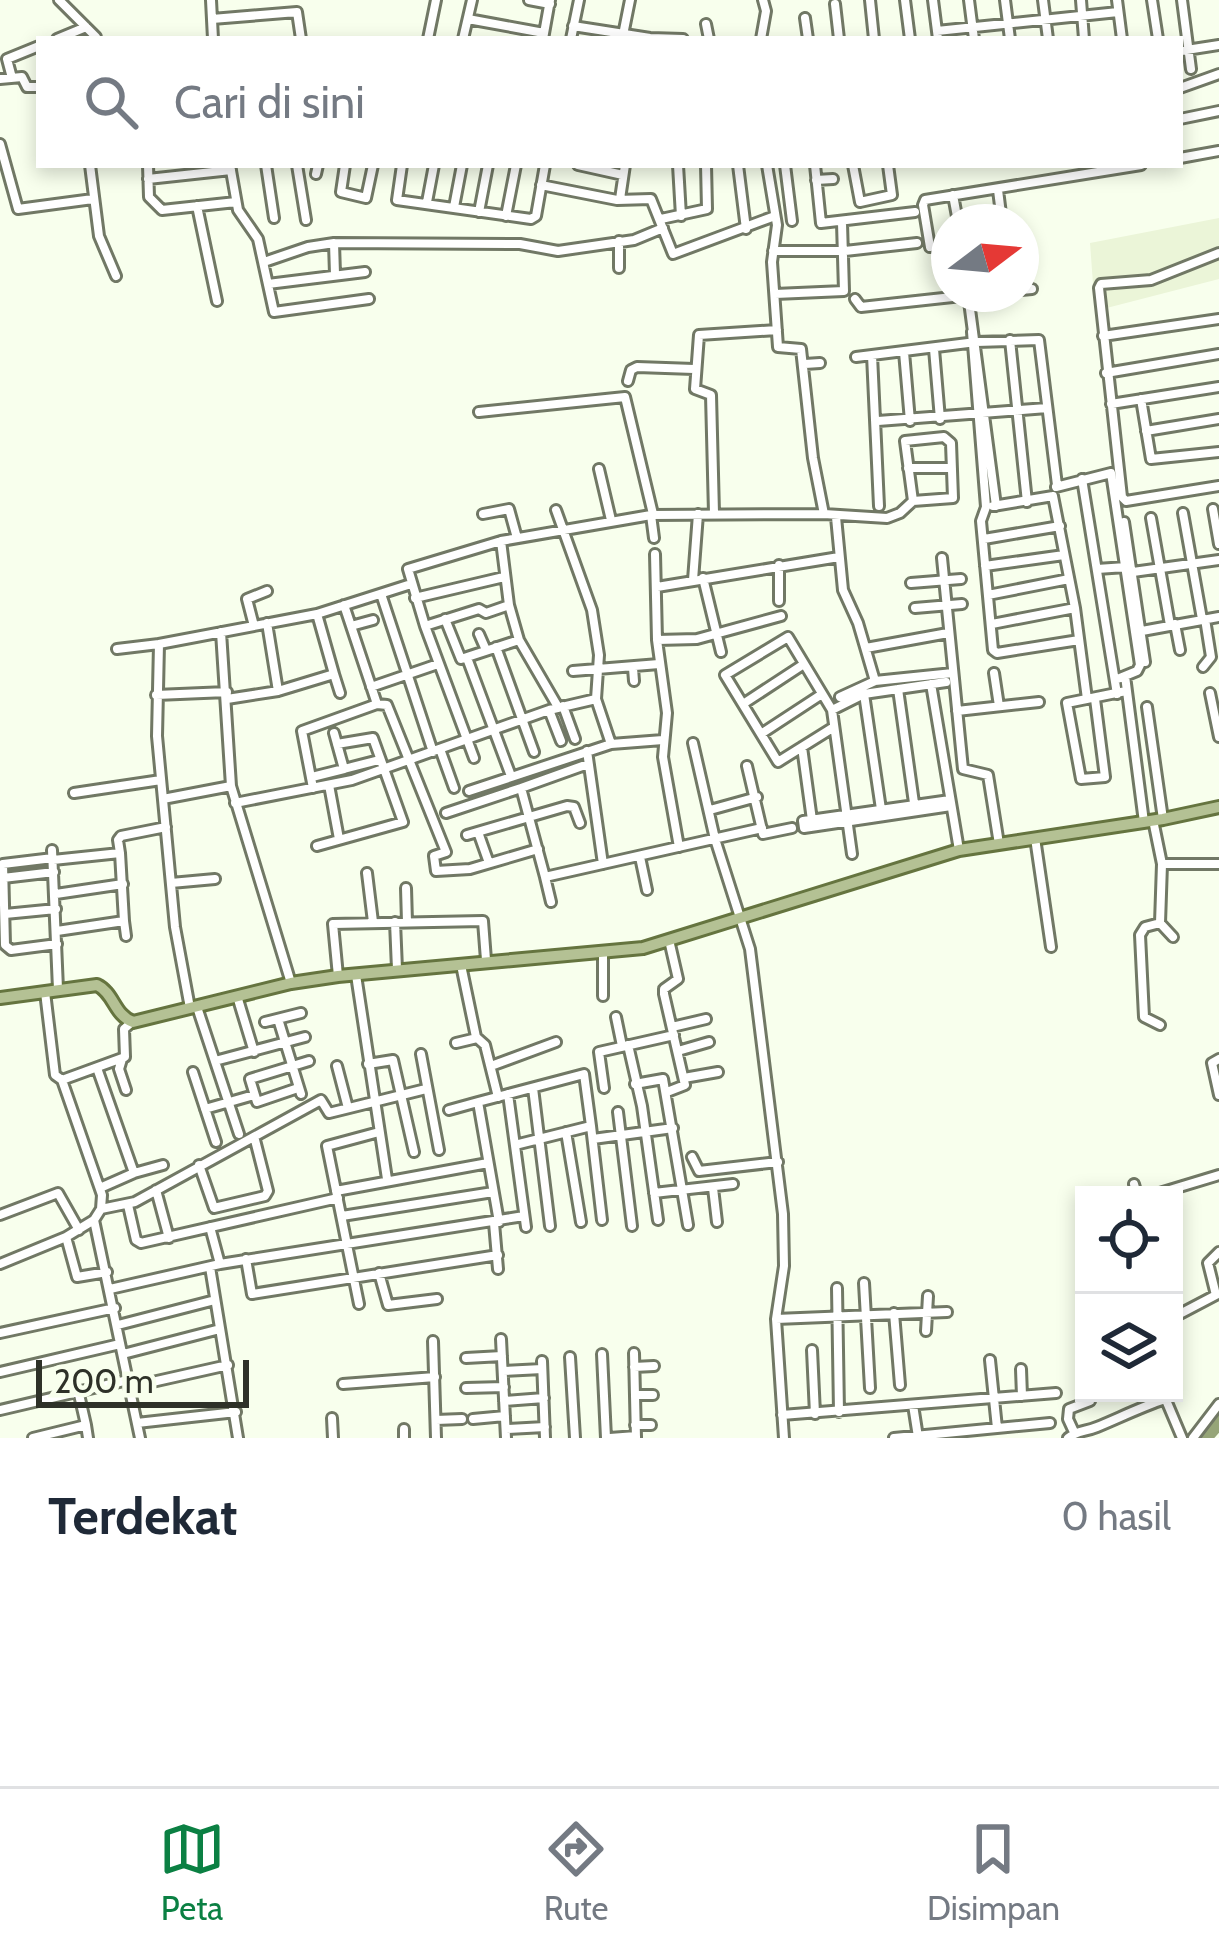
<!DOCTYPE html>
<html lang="id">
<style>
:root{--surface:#fff;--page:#f2f2f3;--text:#1f2937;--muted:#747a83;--line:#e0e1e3;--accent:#0b8043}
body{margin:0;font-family:Cabin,sans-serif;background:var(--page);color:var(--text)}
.controls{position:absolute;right:36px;bottom:36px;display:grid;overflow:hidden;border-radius:0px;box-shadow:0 6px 18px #0003}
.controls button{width:108px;height:108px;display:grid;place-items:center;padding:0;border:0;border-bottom:3px solid var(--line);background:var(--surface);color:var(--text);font:60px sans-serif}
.compass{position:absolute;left:931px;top:204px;width:108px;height:108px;border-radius:50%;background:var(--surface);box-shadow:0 6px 18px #0003;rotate:74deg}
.scale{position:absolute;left:36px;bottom:30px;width:213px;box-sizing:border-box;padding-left:12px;border:6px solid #2e3128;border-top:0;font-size:33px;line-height:42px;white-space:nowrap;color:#2e3128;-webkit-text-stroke:9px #f8ffed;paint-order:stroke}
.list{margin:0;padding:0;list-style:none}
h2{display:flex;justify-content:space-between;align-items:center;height:156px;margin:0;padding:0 48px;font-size:51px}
h2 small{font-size:39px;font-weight:400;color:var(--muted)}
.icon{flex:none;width:66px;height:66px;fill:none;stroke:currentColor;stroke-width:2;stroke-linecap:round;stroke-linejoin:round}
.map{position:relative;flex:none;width:1219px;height:1438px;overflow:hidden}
.search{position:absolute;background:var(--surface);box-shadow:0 6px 18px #0003;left:36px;right:36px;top:36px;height:132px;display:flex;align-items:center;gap:30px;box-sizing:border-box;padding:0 42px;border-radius:0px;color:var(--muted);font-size:45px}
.sheet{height:348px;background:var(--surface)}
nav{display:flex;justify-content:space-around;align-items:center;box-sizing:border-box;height:168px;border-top:3px solid var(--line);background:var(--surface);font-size:33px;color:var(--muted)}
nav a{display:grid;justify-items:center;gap:6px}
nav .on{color:var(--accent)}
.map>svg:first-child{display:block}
.built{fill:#ebf5d8}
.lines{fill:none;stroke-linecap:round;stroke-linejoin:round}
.river{stroke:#96a578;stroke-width:14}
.minor-casing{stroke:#717865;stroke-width:14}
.major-casing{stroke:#65743f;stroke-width:16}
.minor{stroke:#fff;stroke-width:8}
.major{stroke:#b4c194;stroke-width:10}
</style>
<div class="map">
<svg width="1219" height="1438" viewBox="0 0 1219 1438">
<rect width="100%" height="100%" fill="#f8ffed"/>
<!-- built -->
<path class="built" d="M1219,218v61l-124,32 -5,-68z"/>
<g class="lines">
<!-- river -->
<path class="river" d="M1205,1438l14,-16"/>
<!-- minor casing -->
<g class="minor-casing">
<path id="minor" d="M59,0l37,37
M211,0l2,39
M529,0l21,4
M870,0l4,39
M905,0l5,39
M933,0l5,39
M969,0l5,39
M1005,0l5,39
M1043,0l5,39
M1081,0l3,39
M1117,0l5,39
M1152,0l6,39
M1182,0l9,69
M835,4l4,35
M805,18l3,21
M212,19l85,-7 4,27
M468,19l76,14
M706,24l3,15
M573,26l77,12 33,1
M937,31l181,-19
M623,35l7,-35
M57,39l29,-12
M428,39l8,-39
M463,39l9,-39
M543,39l7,-39
M571,39l8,-39
M761,39l5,-28 -3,-11
M1180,51l39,-6
M12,78l-5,-19 32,-13
M0,79l22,-2 5,10h12
M1180,88l39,-14
M1180,119l39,-8
M0,144l18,65 75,-10
M1180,158l39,-7
M90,165l9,71 17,40
M148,165l1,32 13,13 74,-8
M230,165l8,45 20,29 16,73 95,-13
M266,165l8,53
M297,165l9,55
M345,165l-4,27 25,6 7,-33
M402,165l-5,35 134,19 5,-3 9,-51
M578,165l45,10
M678,165l3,51
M738,165l8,64
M767,165l10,60 -5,37 6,85 23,2 12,109 11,56
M785,165l7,56
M815,165l6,58 94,-11
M853,165l7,37 32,-7 -4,-30
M316,174l2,-9
M148,179l83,-9
M816,180l17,-1
M541,185l76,15 34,-1 22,55 102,-38
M998,190l4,32
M953,195l5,27
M620,199l5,-34
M427,202l7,-37
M197,206l20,95
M454,207l8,-42
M479,212l9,-47
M506,216l10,-51
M661,219l46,-10 -1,-44
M619,241v27
M334,243l1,31
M930,247l-7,-42 2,-5 216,-35
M773,251h72l72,-8
M264,262l44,-15 26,-4 186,1 38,7 76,-11 29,-12
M268,284l97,-12
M1021,290l11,-1
M775,294l69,-3 -2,-68
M968,294l28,212
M855,299l6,8 119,-13
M972,332l14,175 -5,14 12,129 4,3 82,-13
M1103,336l116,-17
M1010,340l17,162
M934,349l6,70
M904,352l6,69
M872,355l7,151
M856,357l120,-15 63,-2 18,145
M805,364l15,-1
M1106,373l113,-19
M628,381l3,-11 6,-3 57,2
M1141,399l10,60 68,-7
M1111,404l108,-17
M479,412l146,-15 28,117
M878,421l169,-13
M1146,431l73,-12
M944,437l7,6 2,55 -40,3 -8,-60z
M908,468h44
M599,469l12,51
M1111,473l29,192 -3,6 -22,9
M1082,479l35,215
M1219,486l-93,15 -4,-4 -23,-209 2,-4 50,-4 68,-27
M1056,487l55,-14
M1053,496l22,112 12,91
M993,506l60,-10
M1213,509l6,35
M556,510l36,100 7,45 -3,44 15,45
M714,513l-3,-118 -16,-6 4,-54 78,-5
M1183,513l19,106
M483,514l26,-5 8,29
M651,515l3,23
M836,517l7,73 15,33 17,58 78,-8
M1151,518l19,107
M1124,522l21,140
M984,539l76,-13
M501,541l8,64 10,35 39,67
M655,554l2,86 10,73 -4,44 16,90
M942,558l21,211 25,6 11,69
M985,566l79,-11
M1097,569l29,-2
M1133,572l86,-12
M703,578l18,74
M693,580l5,-66
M911,583l50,-4
M657,587l182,-30
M381,594l52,158
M988,595l81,-16
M415,598l89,-21
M779,601v-36
M344,605l33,99 10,1 59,147 -12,4 2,15 34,-2 68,-20
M915,608l47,-4
M445,619l16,40 58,-19
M267,623l11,68
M992,624l83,-16
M1175,624l5,26
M254,626l-7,-27 20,-8
M351,626l22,-6
M425,626l54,-17 7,4 23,-8
M1142,631l77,-14
M221,632l10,154 60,197
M479,634l7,16
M657,640l40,-1 84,-23
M496,647l38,105
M866,648l82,-15
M117,649l42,-5
M467,658l44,118
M1203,667l8,-10 -6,-38
M633,668l1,13
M573,671l86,-7
M994,673l5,33
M334,674l6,19
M1125,676l19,146
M931,684l28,166
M371,687l67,-23
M898,689l17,121
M1210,693l9,44
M864,694l18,122
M156,695l71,-3
M840,697l35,-16
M227,699l51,-8 56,-17 -17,-60
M1095,699l10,78 -24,2 -14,-76 59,-12
M743,704l61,-40
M563,706l12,33
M1147,707l16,112
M549,710l12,31
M832,710l32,-16 82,-12
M957,711l82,-9
M834,727l-56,35 -53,-87 63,-38 44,73 20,144
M761,734l61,-40
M693,743l22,96 35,110 33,265 1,52 -8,53 8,119
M802,747l10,73
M440,749l14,39
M587,751l16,113
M474,758l-49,-132 -17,-57 93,-28 150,-26 173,-1 63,4 13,-5 13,-12
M588,764l-67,24 24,89 217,-49
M747,766l16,68 29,-6
M344,769l35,-9
M312,777l32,-8 -10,-36
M329,785l10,54
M313,788l-11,-57 75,-27
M469,791l142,-47 52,-4
M74,793l87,-13
M163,799l68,-13
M950,800l-147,21 1,7 147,-22
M235,803l117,-23 197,-70 47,-11
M710,810l47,-13
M446,813l75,-25
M1153,820l9,44 -2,59 13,14
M478,832l11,31
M467,835l100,-29 7,1 6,16
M1035,838l16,109
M317,846l86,-24 -30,-84 -36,6
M52,850l6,139
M120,853l-2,-13 3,-4 45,-9
M640,857l7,33
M53,858l-50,6 2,81 6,5 46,-6
M53,860l67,-7 4,68 -67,10
M1162,864h57
M367,873l6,49
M545,877l6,25
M3,878l51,-6
M171,883l44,-4
M406,888l1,34
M56,894l67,-10
M5,914l51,-5
M124,921l2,15
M395,922l2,47
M603,953v43
M461,965l15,72 9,8 13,52
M356,975l31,204
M338,976l-5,-52 150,-3 3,39
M237,996l17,56
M197,1007l42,127
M190,1008l-15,-81 -18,-191 2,-92 158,-30 94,-30
M616,1017l6,29
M278,1019l23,75
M265,1022l36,-9
M1160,1025l-16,-8 -4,-82 5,-8 15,-4
M672,1027l34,-8
M456,1043l21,-5
M628,1045l14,61 16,114
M678,1051l31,-9
M421,1054l18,96
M122,1059l-3,10 7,21
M1219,1059l-7,4 7,32
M215,1061l90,-24
M368,1064l25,-4 21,92
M337,1066l11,42
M491,1066l65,-24
M97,1068l37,105 -34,15
M193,1072l23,70
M684,1078l34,-6
M62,1080l63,-23 -1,-28 8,-7
M635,1084l28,-5 25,146
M298,1088l-41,14 -7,-23 59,-18
M533,1088l17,138
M604,1088l-5,-36 75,-17
M667,1092l18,-7 -21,-91v-5l14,-10 -9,-39
M508,1094l18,133
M205,1109l49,-14
M449,1110l29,-8
M618,1112l14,114
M566,1132l15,90
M593,1139l80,-11
M515,1145l76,-19 11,94
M692,1157l7,14 79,-9
M199,1165l15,43 51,-12 3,-5 -13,-51
M134,1173l29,-8
M1134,1184l3,11
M713,1188l4,34
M156,1190l13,48
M336,1191l152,-28
M654,1193l79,-9
M1153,1195l66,-20
M128,1205l8,35 5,3 197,-45
M101,1209l34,-7 186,-102 8,13 97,-24
M0,1215l58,-22 21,37
M342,1216l151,-24
M94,1220l46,218
M499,1222l-21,-120 106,-28 7,52
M494,1223l4,46
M210,1227l10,37
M66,1237l11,40 30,-5
M246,1259l6,35 246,-39
M0,1264l66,-27 28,-17 7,-11 1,-14 -40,-115 -7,-5 -10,-83
M210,1267l28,171
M379,1273l9,32 49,-6
M864,1283l6,105
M837,1288l2,124
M110,1289l110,-25 304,-48
M359,1304l-32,-158 52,-14
M894,1313l6,72
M1174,1317l42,-22 -8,-32 11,-11
M776,1319l171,-7
M118,1325l97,-25
M926,1331l2,-35
M0,1333l115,-25
M501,1339l5,99
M433,1341l3,97
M812,1350l3,64
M634,1353l2,85
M123,1354l97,-25
M602,1354l4,84
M570,1357l5,81
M466,1358l36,-2
M990,1360l7,68
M542,1361l3,77
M634,1367l20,-1
M1021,1369l1,27
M503,1371l39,-2
M0,1372l120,-28
M343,1384l92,-7
M130,1387l98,-22
M466,1388l38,-1
M1163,1393l19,45
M635,1395h18
M504,1401l40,-3
M913,1405l5,32
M0,1410l128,-30
M782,1415l274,-22
M332,1418l1,20
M473,1419l32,-3
M436,1420l26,-1
M137,1423l99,-11
M86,1425l2,13
M635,1425h16
M404,1429v9
M506,1429l39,-2
M1074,1432l-6,-13 1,-10 21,-8
M33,1438l53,-13 -8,-35
M610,1438l26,-2
M894,1438l156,-15
M1068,1438c10,-8 17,-6 29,-11 22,-9 44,-20 68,-28
M1193,1438l26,-34"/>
</g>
<!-- major casing -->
<g class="major-casing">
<path id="major" d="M0,998l97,-13c17,8 17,30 36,37l158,-39 47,-7 305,-28 316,-98 204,-31 56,-12"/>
</g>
<!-- minor -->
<use href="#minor" class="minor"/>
<!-- major -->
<use href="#major" class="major"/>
</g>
</svg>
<div class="controls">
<button><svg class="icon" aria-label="locate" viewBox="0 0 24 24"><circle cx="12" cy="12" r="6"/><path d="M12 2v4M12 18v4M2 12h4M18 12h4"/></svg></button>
<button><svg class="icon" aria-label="layers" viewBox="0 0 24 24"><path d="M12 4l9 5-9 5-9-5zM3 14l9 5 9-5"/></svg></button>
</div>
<svg class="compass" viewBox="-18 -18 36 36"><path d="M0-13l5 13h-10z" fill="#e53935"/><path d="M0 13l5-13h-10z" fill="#747a83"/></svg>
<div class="scale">200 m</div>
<div class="search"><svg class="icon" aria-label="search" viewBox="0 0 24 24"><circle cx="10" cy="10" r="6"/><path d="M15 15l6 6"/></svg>Cari di sini</div>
</div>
<section class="sheet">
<h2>Terdekat<small>0 hasil</small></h2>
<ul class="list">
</ul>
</section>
<nav>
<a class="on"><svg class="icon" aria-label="map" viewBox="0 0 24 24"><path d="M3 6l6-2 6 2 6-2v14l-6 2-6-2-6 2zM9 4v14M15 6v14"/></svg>Peta</a>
<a><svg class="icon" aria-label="directions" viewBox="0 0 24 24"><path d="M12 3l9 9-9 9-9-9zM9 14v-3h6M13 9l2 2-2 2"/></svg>Rute</a>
<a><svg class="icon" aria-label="saved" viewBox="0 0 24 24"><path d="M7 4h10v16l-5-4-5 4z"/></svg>Disimpan</a>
</nav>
